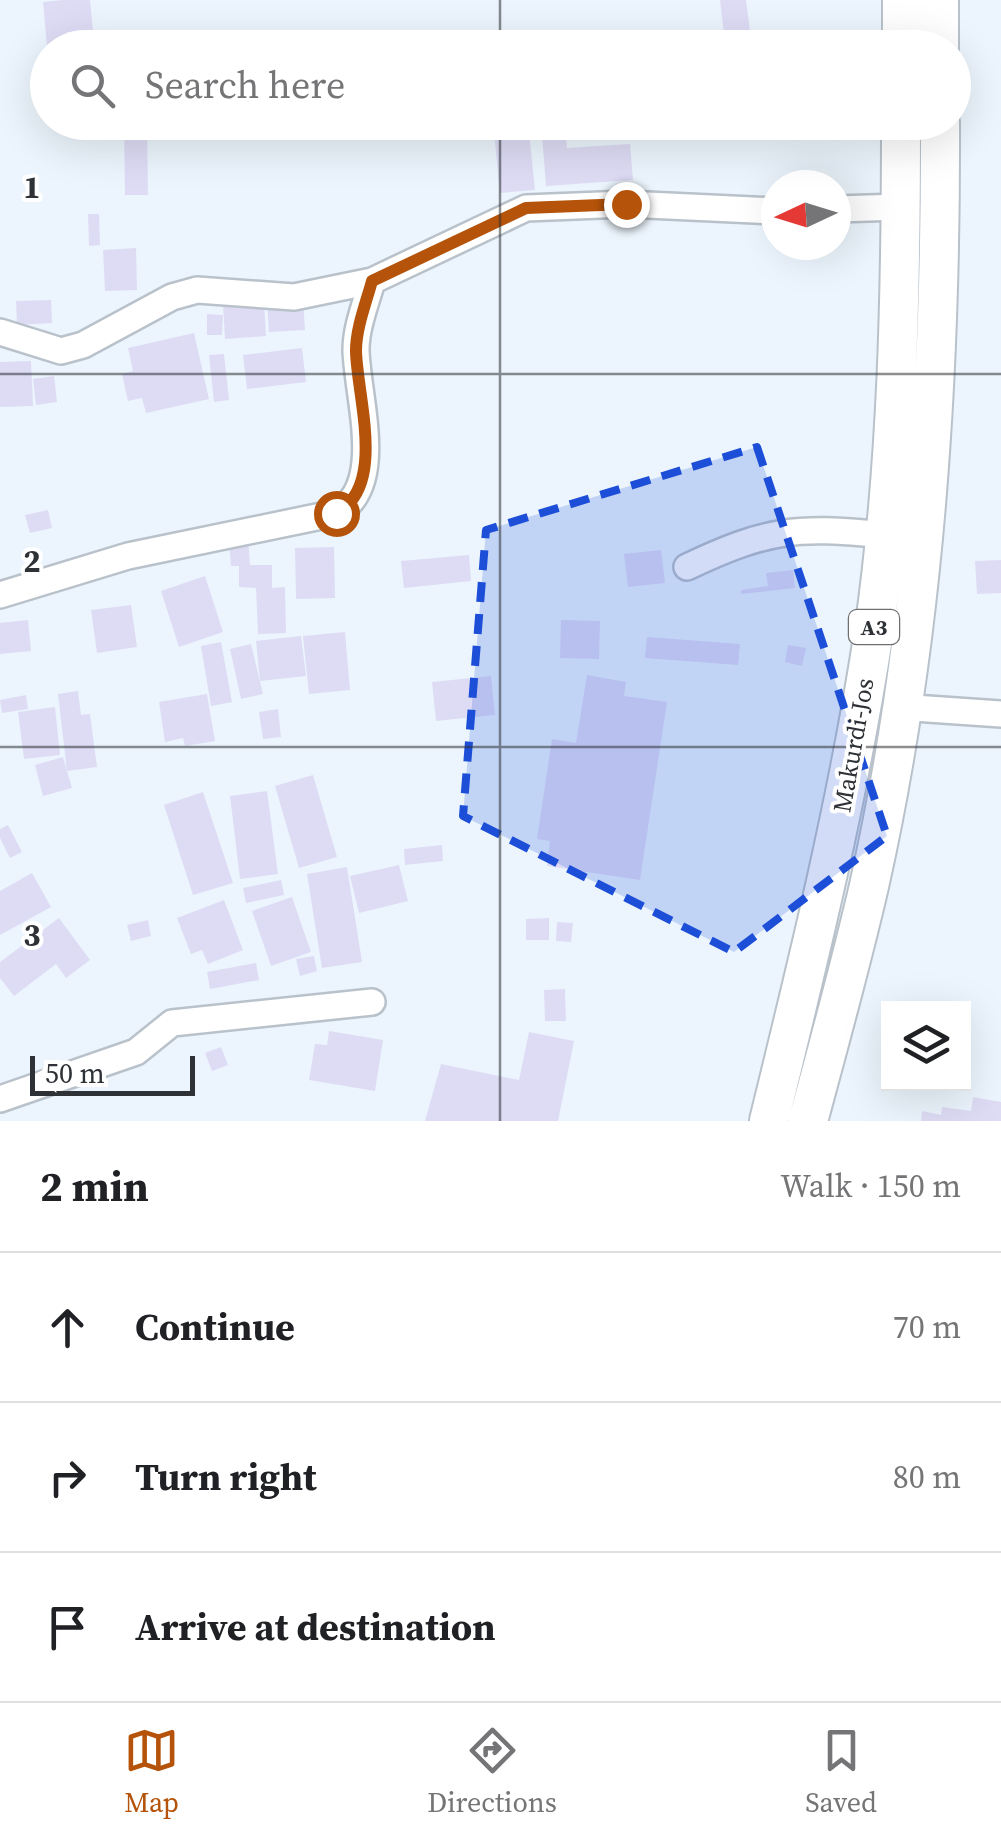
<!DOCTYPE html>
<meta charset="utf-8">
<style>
:root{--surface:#fff;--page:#f2f2f2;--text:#202124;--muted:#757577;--line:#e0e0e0;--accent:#b45309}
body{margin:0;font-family:"Source Serif 4",serif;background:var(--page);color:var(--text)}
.controls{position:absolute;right:30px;bottom:30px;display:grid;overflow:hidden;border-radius:0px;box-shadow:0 10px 40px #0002}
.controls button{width:90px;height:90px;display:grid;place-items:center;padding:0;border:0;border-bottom:2px solid var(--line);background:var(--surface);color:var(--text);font:50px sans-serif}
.compass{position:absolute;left:761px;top:170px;width:90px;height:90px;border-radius:50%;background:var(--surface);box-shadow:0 10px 40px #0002;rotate:266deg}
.scale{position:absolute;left:30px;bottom:25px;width:165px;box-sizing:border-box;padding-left:10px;border:5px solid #2e3135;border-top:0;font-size:28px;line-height:35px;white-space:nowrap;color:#2e3135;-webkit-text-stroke:8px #fff;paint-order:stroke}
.stop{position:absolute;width:30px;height:30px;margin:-22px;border:8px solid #b45309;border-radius:50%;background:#fff}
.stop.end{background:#b45309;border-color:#fff;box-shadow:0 2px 10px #0008}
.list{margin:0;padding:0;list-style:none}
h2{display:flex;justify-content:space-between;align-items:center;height:130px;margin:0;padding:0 40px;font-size:42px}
h2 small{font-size:32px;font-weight:400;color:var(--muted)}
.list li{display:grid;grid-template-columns:65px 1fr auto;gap:30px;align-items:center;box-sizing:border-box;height:150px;padding:0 40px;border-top:2px solid var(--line)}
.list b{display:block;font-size:38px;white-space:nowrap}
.list em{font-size:32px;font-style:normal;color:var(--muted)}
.icon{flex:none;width:55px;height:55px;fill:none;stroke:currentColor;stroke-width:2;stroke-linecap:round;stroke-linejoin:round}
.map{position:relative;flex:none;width:1001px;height:1121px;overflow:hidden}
.search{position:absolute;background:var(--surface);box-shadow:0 10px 40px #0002;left:30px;right:30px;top:30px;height:110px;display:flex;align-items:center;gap:25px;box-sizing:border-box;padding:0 35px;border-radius:55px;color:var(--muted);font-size:38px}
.sheet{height:580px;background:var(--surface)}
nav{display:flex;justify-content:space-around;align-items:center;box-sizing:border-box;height:140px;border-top:2px solid var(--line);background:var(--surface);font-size:28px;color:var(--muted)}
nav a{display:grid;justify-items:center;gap:5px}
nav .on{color:var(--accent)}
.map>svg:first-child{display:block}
.building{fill:#dedcf5}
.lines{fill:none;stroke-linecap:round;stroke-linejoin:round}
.minor-casing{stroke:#b9c2ca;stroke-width:30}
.highway-casing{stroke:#b9c2ca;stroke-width:42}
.minor{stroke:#fff;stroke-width:25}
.highway{stroke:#fff;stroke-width:38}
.route{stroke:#b45309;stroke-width:12}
.marked{fill:#1d4ed8;fill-opacity:0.2;stroke:#1d4ed8;stroke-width:8;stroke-dasharray:20 12;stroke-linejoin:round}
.grid{fill:none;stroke:#2e3135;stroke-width:2.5;stroke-opacity:0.55}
.labels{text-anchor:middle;stroke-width:8;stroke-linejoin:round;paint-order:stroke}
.shield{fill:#fff;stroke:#6d6f72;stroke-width:2.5}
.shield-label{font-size:22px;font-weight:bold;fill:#2e3135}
.street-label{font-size:25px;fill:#2e3135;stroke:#fff}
.grid-label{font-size:32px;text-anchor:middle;font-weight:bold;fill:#2e3135;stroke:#fff;stroke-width:8;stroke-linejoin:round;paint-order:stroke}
</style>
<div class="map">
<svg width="1001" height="1121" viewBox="0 0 1001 1121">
<rect width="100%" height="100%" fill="#ecf5fd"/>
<!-- building -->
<path class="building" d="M63,0h27l4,42 -47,4 -4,-44z
M720,0h26l4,31 -26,3z
M124,122h23l1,73h-23z
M493,122h35l7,68 -35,3z
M541,122h24l2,26 63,-4 3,36 -87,6z
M88,214h11l1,31 -11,1z
M136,248l1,42 -32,1 -2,-41z
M303,299l2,31 -36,2 -2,-31z
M51,300l1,23 -35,2 -1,-24z
M264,302l2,34 -41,3 -2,-35z
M207,314l16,1 -1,20h-15z
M194,333l15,66 -63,14 -4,-15 -14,3 -6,-27 11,-3 -5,-23z
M302,348l4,34 -59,7 -4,-34z
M224,354l5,46 -15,2 -5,-47z
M31,361l2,45 -33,1v-45z
M54,376l3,26 -21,3 -3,-26z
M48,510l4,18 -22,5 -5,-18z
M248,538l2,27h22v23l13,-1 1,46 -28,1 -2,-46 -17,-1v-21h-8l-2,-26z
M334,547l1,51 -39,1 -1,-51z
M661,550l4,33 -37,4 -4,-33z
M469,555l2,26 -67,7 -3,-27z
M1001,560v33l-24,1 -2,-33z
M793,570l2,18 -54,6v-4l27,-4 -2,-13z
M205,576l18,56 -44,15 -18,-56z
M131,605l6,42 -40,6 -6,-43z
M28,620l3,31 -31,3v-31z
M561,620l39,1 -1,38 -39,-1z
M345,632l5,58 -41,4 -6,-58z
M301,636l5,40 -46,5 -4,-40z
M647,637l93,7 -2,21 -93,-7z
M221,642l11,60 -21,4 -10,-60z
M251,644l12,50 -22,5 -11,-50z
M788,645l18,3 -4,18 -17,-4z
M587,675l39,7 -2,14 43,6 -27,178 -93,-14 3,-25 -13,-2 15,-100 24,4z
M491,676l4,39 -59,6 -4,-39z
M78,691l3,24 9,-1 7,53 -30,4 -9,-77z
M207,694l8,47 -30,5 -2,-8 -18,4 -6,-40z
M26,695l2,14 -26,4 -2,-13z
M55,707l5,48 -36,4 -6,-47z
M278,709l3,28 -18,2 -4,-27z
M63,757l9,31 -29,8 -8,-31z
M313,775l24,82 -38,11 -24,-82z
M267,791l11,83 -38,5 -10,-83z
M203,792l30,91 -40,12 -29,-90z
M8,825l14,27 -12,6 -10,-20v-9z
M442,845l1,16 -38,4 -1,-16z
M399,865l9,36 -49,12 -9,-37z
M347,867l15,95 -40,6 -15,-94z
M32,873l19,34 -51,28v-44z
M281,880l3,15 -38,8 -3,-15z
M292,897l19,55 -40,14 -19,-55z
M224,900l19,50 -35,14 -6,-14 -11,4 -14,-36z
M59,918l31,42 -24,18 -10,-14 -42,32 -14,-18v-16z
M549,918v22h-23v-21z
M148,920l3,16 -20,5 -4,-16z
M557,922l16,1 -2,19 -15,-1z
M314,956l3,15 -17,5 -4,-17z
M256,963l3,17 -49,9 -3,-17z
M565,989l1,32h-21l-1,-31z
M329,1031l54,9 -8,51 -66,-11 6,-36 12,1z
M529,1032l45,9 -16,80h-133l16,-57 78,16z
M221,1047l7,18 -16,6 -7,-18z
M973,1097l28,5v19h-80l1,-10 19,4 1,-8 29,4z"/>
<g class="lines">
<!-- minor casing -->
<g class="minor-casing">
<path id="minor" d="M836,209l65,-2
M0,332l61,19 22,-6 89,-48 25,-7 97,7 78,-16 154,-73 100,-4 150,7
M687,567c80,-38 110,-41 196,-32
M0,595l128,-39 208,-43c51,-26 21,-116 20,-163 0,-23 10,-47 16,-69
M899,707l102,7
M0,1099l136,-47 36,-29 200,-21"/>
</g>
<!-- highway casing -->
<g class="highway-casing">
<path id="highway" d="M939,0v48
M902,48v-48
M769,1121c40,-163 80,-325 105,-490 24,-168 27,-340 27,-509
M808,1121c21,-78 43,-157 61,-235 56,-249 72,-510 71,-764"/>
</g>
<!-- minor -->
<use href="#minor" class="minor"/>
<!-- highway -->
<use href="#highway" class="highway"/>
</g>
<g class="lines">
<!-- route -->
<path class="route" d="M336,513c51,-26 21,-116 20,-162 0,-23 10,-48 16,-70l154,-73 100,-4"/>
</g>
<!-- marked area -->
<path class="marked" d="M757,447l130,389 -153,116 -271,-136 23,-286z"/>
<!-- grid -->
<path class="grid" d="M500,0v48M500,122v999M0,374h1001M0,747h1001"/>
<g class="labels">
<!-- shield labels -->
<rect class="shield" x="849" y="610" width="50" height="34" rx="8"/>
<g class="shield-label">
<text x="874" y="635">A3</text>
</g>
<!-- street labels -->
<g class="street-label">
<text transform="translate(853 745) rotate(-80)" y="9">Makurdi-Jos</text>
</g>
</g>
<g class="grid-label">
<text x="32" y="198">1</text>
<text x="32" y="572">2</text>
<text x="32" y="946">3</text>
</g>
</svg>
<div class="controls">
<button><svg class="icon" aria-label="layers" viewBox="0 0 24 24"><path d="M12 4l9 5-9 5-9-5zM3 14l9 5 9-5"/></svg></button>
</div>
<svg class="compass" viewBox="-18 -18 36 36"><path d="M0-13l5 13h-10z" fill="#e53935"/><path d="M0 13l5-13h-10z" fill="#757577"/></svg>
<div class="scale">50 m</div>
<div class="stop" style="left:336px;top:513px"></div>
<div class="stop end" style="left:626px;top:204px"></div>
<div class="search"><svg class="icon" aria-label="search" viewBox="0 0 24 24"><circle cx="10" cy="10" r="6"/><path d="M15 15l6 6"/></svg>Search here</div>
</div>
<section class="sheet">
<h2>2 min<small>Walk · 150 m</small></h2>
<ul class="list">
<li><svg class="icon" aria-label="ahead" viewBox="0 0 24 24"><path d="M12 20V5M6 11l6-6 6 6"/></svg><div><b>Continue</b></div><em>70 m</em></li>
<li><svg class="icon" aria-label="right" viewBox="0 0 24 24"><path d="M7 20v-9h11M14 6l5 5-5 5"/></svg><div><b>Turn right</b></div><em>80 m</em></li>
<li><svg class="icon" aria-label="arrive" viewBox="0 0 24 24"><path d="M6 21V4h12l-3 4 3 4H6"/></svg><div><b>Arrive at destination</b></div></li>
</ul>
</section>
<nav>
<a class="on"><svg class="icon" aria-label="map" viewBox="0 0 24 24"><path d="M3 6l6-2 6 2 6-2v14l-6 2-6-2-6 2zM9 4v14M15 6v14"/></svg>Map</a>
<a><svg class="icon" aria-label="directions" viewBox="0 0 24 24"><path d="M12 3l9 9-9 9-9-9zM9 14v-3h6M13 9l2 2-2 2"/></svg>Directions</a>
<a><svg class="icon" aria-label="saved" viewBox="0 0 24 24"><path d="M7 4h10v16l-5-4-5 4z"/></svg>Saved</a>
</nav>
